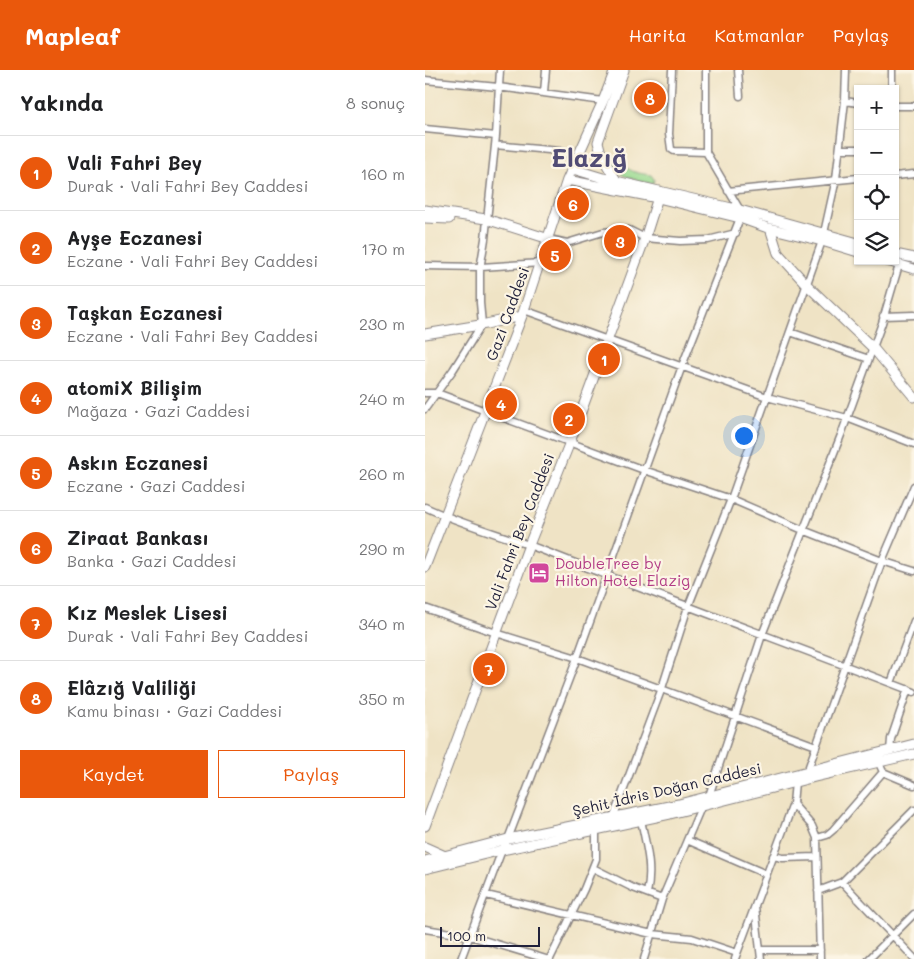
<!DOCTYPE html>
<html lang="tr">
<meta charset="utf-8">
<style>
:root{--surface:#fff;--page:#f6f6f6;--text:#202124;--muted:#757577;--line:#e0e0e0;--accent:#ea580c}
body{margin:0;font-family:Mali,sans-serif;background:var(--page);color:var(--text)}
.controls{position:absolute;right:15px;top:15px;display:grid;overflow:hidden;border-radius:0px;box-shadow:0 1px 4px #0004}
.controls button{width:45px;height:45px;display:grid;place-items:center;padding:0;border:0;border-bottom:1px solid var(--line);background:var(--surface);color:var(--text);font:25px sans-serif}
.scale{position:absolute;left:15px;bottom:12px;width:100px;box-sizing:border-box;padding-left:5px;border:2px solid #22223b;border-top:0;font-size:14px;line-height:18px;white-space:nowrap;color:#22223b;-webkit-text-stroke:4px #fcf5e5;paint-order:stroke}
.you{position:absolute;left:318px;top:365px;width:18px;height:18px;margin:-12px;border:4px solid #fff;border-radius:50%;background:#1a73e8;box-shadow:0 0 0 8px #1a73e833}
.badge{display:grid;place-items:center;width:32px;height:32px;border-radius:50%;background:var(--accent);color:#fff;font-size:16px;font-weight:700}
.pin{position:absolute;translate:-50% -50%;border:2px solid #fff;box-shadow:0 1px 5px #0006}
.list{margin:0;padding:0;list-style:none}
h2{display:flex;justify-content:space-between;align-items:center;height:65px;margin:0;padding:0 20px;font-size:21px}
h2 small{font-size:16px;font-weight:400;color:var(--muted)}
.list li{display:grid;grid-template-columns:32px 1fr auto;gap:15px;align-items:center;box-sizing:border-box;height:75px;padding:0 20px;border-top:1px solid var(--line)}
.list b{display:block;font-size:19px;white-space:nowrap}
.list p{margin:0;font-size:16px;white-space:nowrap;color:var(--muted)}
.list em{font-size:16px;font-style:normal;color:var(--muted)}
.actions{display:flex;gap:10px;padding:15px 20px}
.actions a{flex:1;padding:11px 0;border:1px solid var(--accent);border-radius:0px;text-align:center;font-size:18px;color:var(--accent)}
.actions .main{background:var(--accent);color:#fff}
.icon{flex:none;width:28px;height:28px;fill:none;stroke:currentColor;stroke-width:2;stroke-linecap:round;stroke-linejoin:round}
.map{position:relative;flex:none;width:489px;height:889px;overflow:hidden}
header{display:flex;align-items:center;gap:30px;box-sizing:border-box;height:70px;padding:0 25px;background:var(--accent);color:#fff}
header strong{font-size:24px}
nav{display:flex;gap:28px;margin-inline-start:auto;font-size:18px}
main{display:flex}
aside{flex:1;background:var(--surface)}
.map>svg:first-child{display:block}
.green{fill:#99da90;stroke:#5e7e66}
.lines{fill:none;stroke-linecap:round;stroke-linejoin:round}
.street-casing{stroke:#888280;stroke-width:9}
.secondary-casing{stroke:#888280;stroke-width:11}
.street{stroke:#fff;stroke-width:6}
.secondary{stroke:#fff;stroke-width:9}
.labels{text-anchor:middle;stroke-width:4.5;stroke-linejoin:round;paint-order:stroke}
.street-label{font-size:15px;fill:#22223b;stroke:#fcf5e5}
.hotel-label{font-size:15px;fill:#b23c85;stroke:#fcf5e5;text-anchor:start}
.town-label{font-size:25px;font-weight:bold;fill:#514c75;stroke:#fcf5e5}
</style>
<header>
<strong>Mapleaf</strong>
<nav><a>Harita</a><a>Katmanlar</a><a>Paylaş</a></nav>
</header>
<main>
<aside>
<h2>Yakında<small>8 sonuç</small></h2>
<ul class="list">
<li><span class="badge">1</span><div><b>Vali Fahri Bey</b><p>Durak · Vali Fahri Bey Caddesi</p></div><em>160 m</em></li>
<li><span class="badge">2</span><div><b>Ayşe Eczanesi</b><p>Eczane · Vali Fahri Bey Caddesi</p></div><em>170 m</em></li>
<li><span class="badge">3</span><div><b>Taşkan Eczanesi</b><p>Eczane · Vali Fahri Bey Caddesi</p></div><em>230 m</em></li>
<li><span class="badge">4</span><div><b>atomiX Bilişim</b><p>Mağaza · Gazi Caddesi</p></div><em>240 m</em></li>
<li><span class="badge">5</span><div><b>Askın Eczanesi</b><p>Eczane · Gazi Caddesi</p></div><em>260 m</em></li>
<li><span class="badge">6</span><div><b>Ziraat Bankası</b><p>Banka · Gazi Caddesi</p></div><em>290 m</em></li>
<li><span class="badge">7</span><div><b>Kız Meslek Lisesi</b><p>Durak · Vali Fahri Bey Caddesi</p></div><em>340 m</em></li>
<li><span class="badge">8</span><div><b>Elâzığ Valiliği</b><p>Kamu binası · Gazi Caddesi</p></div><em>350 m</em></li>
</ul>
<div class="actions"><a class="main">Kaydet</a><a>Paylaş</a></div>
</aside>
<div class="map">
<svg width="489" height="889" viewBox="0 0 489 889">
<rect width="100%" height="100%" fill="#fcf5e5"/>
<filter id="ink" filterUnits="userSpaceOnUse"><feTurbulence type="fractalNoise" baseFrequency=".02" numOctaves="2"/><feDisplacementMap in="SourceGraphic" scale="10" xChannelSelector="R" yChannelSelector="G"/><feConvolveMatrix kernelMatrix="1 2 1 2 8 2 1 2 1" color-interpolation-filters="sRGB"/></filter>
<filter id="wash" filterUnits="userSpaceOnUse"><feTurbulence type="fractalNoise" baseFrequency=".0096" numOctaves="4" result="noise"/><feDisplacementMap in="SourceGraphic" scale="20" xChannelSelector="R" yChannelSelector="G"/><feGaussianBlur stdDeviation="1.12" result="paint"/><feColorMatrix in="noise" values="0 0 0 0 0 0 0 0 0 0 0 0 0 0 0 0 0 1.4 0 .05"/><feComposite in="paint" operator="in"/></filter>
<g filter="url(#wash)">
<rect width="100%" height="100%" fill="#efe3c5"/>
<!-- green -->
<path class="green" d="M187,86l5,1c10,14 17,16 34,18l3,4 -1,5c-13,-3 -45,-8 -41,-28z"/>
</g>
<g filter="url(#ink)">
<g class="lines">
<!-- street casing -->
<g class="street-casing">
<path id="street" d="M247,0l-3,64 2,15 3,2 32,1
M281,0v82l34,58
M313,0l2,26
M467,0v19
M0,10l73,7 105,14
M119,22l2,-22
M420,31l13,2
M470,36h19
M0,59l71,7
M70,75l65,6 18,7
M415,79h18
M470,106l19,-2
M303,121l130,-13
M399,163l12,-54 9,-78 1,-31
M124,169l18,4 36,-11 26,-2 16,8 35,3 28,-1 28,-7
M0,196l56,1 60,-4
M99,240l243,87 80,21 67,26
M458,246l31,-1
M365,262l79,27
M0,323h12l207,77 87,29 72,31 79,31 32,10
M0,339l28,-39 29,-46 -2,-21v-34l5,-30 11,-103 4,-66
M0,437c38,18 78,28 117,43 124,49 248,94 372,142
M0,538l71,25 81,25 239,88
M466,613l23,-62
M465,681l1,-12 17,-50
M454,693l4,9 31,13
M382,702l75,-211 32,-75
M284,726l53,-161 79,-200 41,-112 17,-58
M368,734l19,22 5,12 3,121
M188,748l49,-130 26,-81 43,-108 91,-258
M216,750c5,25 12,48 6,73
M392,768l10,-3 6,-5 50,-58
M262,770l79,34
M348,786l10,2 34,-1
M168,798l40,20 29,11
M417,812l72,76
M393,821l24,-9 72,-72
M61,825l166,39 40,4 45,15
M330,836l6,53
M0,859l45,7 76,23
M335,880h60
M36,889l41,-109 6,-11 69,-181 105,-292 58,-148
M125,889l34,-70 12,-30v-29
M219,889l18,-60 40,-94
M310,889l58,-155 2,-22
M444,889l45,-45"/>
</g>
<!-- secondary casing -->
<g class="secondary-casing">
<path id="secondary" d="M148,99l30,9 137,32 118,33
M142,110l91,18 82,20 25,9 57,14 36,11
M191,110l-14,-23 -4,-15 26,-72
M0,140l61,9 63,20
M0,148l24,1
M345,158l8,25 28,31 67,64 41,49
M470,184l19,4
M462,191l27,8
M0,264l61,-10 36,-8
M0,497l97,-251 45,-136 36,-79 12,-31
M0,756l104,-281 41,-103 75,-204 15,-47
M0,777l18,8
M0,791l83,-22 171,-35 235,-60
M0,799l77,-19 168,-36 145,-37 99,-23"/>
</g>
<!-- street -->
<use href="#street" class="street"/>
<!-- secondary -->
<use href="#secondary" class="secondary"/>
</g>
</g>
<!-- icons -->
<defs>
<g id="hotel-square" transform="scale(1.125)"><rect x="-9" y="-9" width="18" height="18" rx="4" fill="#d1479c" stroke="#fcf5e5"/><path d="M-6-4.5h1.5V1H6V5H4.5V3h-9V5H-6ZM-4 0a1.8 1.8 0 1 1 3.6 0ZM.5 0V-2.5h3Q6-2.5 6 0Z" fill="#fff"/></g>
</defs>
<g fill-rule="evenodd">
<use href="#hotel-square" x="114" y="503"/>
</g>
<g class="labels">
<!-- street labels -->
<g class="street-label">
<text transform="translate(83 244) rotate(-70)" y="5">Gazi Caddesi</text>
<text transform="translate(95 462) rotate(-69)" y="5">Vali Fahri Bey Caddesi</text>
<text transform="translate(242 720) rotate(-13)" y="5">Şehit İdris Doğan Caddesi</text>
</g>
<!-- hotel labels -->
<g class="hotel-label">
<text x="130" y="499">DoubleTree by<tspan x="130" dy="17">Hilton Hotel Elazig</tspan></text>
</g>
<!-- town labels -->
<g class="town-label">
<text x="164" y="97">Elazığ</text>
</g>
</g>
</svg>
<div class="controls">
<button>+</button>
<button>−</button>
<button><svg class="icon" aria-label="locate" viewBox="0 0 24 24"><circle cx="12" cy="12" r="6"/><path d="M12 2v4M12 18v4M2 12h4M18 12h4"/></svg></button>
<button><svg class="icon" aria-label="layers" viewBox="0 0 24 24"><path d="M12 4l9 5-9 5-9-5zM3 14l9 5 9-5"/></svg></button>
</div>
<div class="scale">100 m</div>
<div class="you"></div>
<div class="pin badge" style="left:179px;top:289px">1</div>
<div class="pin badge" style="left:144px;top:349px">2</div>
<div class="pin badge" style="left:195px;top:171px">3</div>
<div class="pin badge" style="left:76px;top:334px">4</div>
<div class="pin badge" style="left:130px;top:185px">5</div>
<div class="pin badge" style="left:148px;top:134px">6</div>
<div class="pin badge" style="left:64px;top:599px">7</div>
<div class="pin badge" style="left:225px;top:28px">8</div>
</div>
</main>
